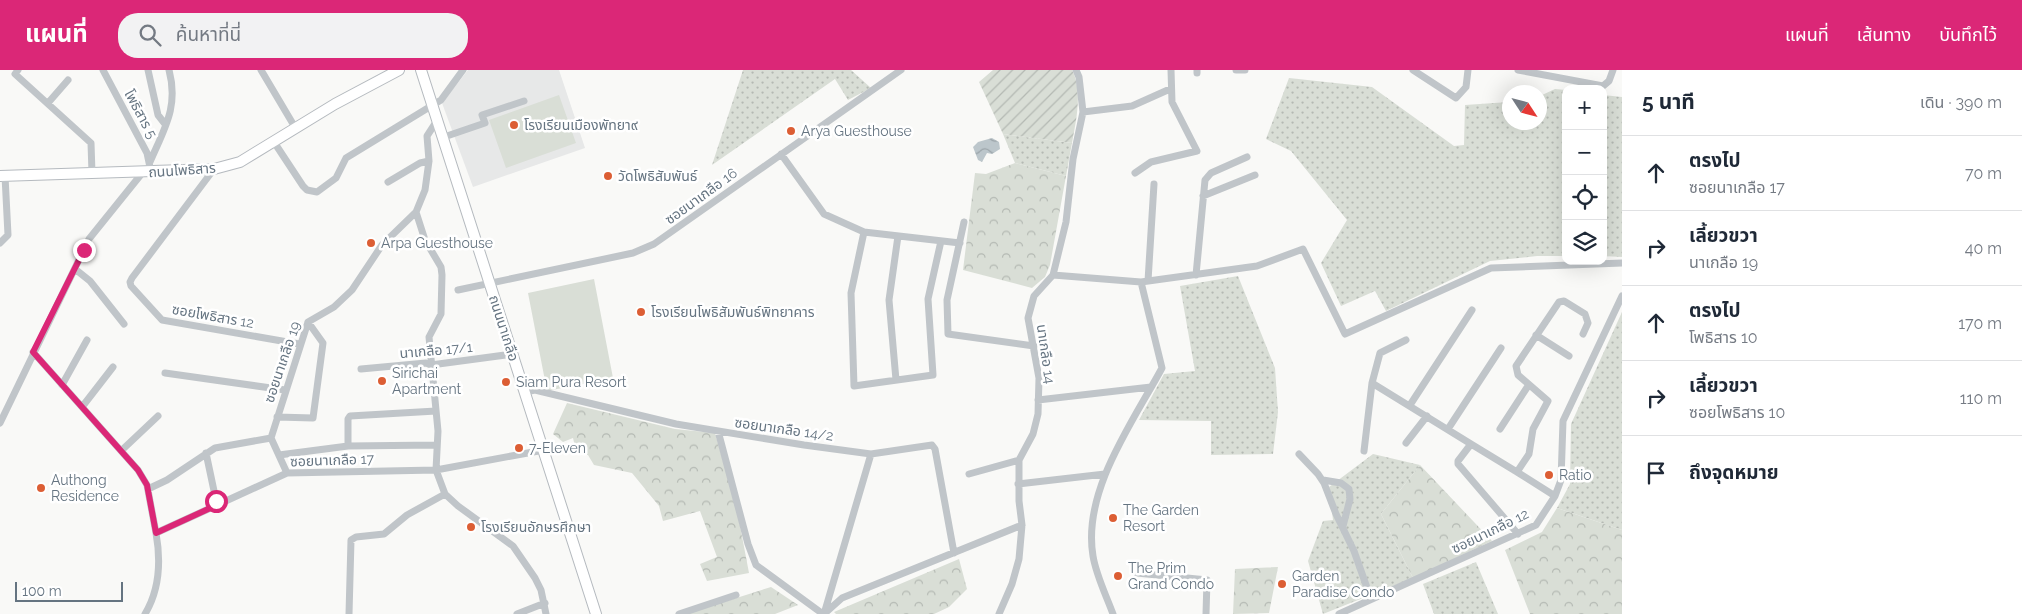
<!DOCTYPE html>
<html lang="th">
<meta charset="utf-8">
<style>
:root{--surface:#fff;--page:#f2f2f3;--text:#1f2937;--muted:#747a83;--line:#e0e1e3;--accent:#db2777}
body{margin:0;font-family:Raleway,"Noto Sans Thai",sans-serif;background:var(--page);color:var(--text)}
.controls{position:absolute;right:15px;top:15px;display:grid;overflow:hidden;border-radius:10px;box-shadow:0 5px 20px #0002}
.controls button{width:45px;height:45px;display:grid;place-items:center;padding:0;border:0;border-bottom:1px solid var(--line);background:var(--surface);color:var(--text);font:25px sans-serif}
.compass{position:absolute;left:1502px;top:15px;width:45px;height:45px;border-radius:50%;background:var(--surface);box-shadow:0 5px 20px #0002;rotate:126deg}
.scale{position:absolute;left:15px;bottom:12px;width:108px;box-sizing:border-box;padding-left:5px;border:2px solid #657481;border-top:0;font-size:14px;line-height:18px;white-space:nowrap;color:#657481;-webkit-text-stroke:4px #fff;paint-order:stroke}
.stop{position:absolute;width:15px;height:15px;margin:-11px;border:4px solid #db2777;border-radius:50%;background:#fff}
.stop.end{background:#db2777;border-color:#fff;box-shadow:0 1px 5px #0008}
.list{margin:0;padding:0;list-style:none}
h2{display:flex;justify-content:space-between;align-items:center;height:65px;margin:0;padding:0 20px;font-size:21px}
h2 small{font-size:16px;font-weight:400;color:var(--muted)}
.list li{display:grid;grid-template-columns:32px 1fr auto;gap:15px;align-items:center;box-sizing:border-box;height:75px;padding:0 20px;border-top:1px solid var(--line)}
.list b{display:block;font-size:19px;white-space:nowrap}
.list p{margin:0;font-size:16px;white-space:nowrap;color:var(--muted)}
.list em{font-size:16px;font-style:normal;color:var(--muted)}
.icon{flex:none;width:28px;height:28px;fill:none;stroke:currentColor;stroke-width:2;stroke-linecap:round;stroke-linejoin:round}
.map{position:relative;flex:none;width:1622px;height:544px;overflow:hidden}
header{display:flex;align-items:center;gap:30px;box-sizing:border-box;height:70px;padding:0 25px;background:var(--accent);color:#fff}
header strong{font-size:24px}
nav{display:flex;gap:28px;margin-inline-start:auto;font-size:18px}
.search{width:350px;height:45px;background:var(--page);display:flex;align-items:center;gap:12px;box-sizing:border-box;padding:0 18px;border-radius:20px;color:var(--muted);font-size:19px}
main{display:flex}
aside{flex:1;background:var(--surface)}
.map>svg:first-child{display:block}
.built{fill:#e7e8e8}
.grass{fill:url(#grass-dots)}
.forest{fill:url(#forest-crowns)}
.garden{fill:url(#garden-furrows)}
.pitch{fill:#d9ded6}
.water{fill:url(#water-waves)}
.lines{fill:none;stroke-linecap:round;stroke-linejoin:round}
.secondary-casing{stroke:#b5babf;stroke-width:12}
.street{stroke:#c0c5c9;stroke-width:7}
.secondary{stroke:#fff;stroke-width:10}
.route{stroke:#db2777;stroke-width:6}
.poi-dot{fill:#dc5e34;stroke:#fff;stroke-width:2}
.labels{text-anchor:middle;stroke-width:5;stroke-linejoin:round;paint-order:stroke}
.street-label{font-size:14px;fill:#657481;stroke:#fff}
.poi-label{font-size:14px;fill:#657481;stroke:#fff;text-anchor:start}
</style>
<header>
<strong>แผนที่</strong>
<div class="search"><svg class="icon" aria-label="search" viewBox="0 0 24 24"><circle cx="10" cy="10" r="6"/><path d="M15 15l6 6"/></svg>ค้นหาที่นี่</div>
<nav><a>แผนที่</a><a>เส้นทาง</a><a>บันทึกไว้</a></nav>
</header>
<main>
<div class="map">
<svg width="1622" height="544" viewBox="0 0 1622 544">
<defs>
<pattern id="grass-dots" width="8" height="8" patternUnits="userSpaceOnUse" patternTransform="scale(1.25)"><rect width="8" height="8" fill="#d9ded6"/><path d="M2 2h.1M6 6h.1" fill="none" stroke="#b4b9b3" stroke-width="1.8" stroke-linecap="round"/></pattern>
<pattern id="forest-crowns" width="20" height="18" patternUnits="userSpaceOnUse" patternTransform="scale(1.25)"><rect width="20" height="18" fill="#d9ded6"/><path d="M2 6a3 3 0 1 1 6 0M12 15a3 3 0 1 1 6 0" fill="none" stroke="#b4b9b3"/></pattern>
<pattern id="garden-furrows" width="10" height="10" patternUnits="userSpaceOnUse" patternTransform="scale(1.25)"><rect width="10" height="10" fill="#d9ded6"/><path d="M-1 1l2-2M0 10L10 0M9 11l2-2" fill="none" stroke="#b4b9b3"/></pattern>
<pattern id="water-waves" width="16" height="10" patternUnits="userSpaceOnUse" patternTransform="scale(1.25)"><rect width="16" height="10" fill="#bcc6cb"/><path d="M0 5q4-4 8 0t8 0" fill="none" stroke="#9ca5aa"/></pattern>
</defs>
<rect width="100%" height="100%" fill="#f9f9f7"/>
<!-- built -->
<path class="built" d="M468,0h91l26,78 -112,39 -31,-84z"/>
<!-- grass -->
<path class="grass" d="M743,0h108l20,18 -23,12 -13,-21 -123,86z
M1289,8l83,9 82,59 10,-1 1,-40 44,-3 1,20h30v-26l15,-7 11,1v166h-29l-47,5 -104,50 -11,-20 -34,15 -20,-43 26,-43 -56,-69 -25,-12z
M1603,25l19,2v160l-19,-1z
M1003,64l69,9 -6,33 -51,-13z
M1238,206l37,92 3,44 -5,42 -62,1v-34l-72,-1 25,-46 31,-3 -15,-85z
M1622,242v218l-65,-22 13,-24 1,-60z
M1373,384l47,11 -39,49 32,64 -90,36 -15,-53 15,-40 10,-1 -4,-33z
M1476,492l22,52h-64l-11,-30z"/>
<!-- forest -->
<path class="forest" d="M1015,93l51,13 -16,89 -5,12 -13,11 -69,-18 12,-97 11,1z
M567,333l108,26 40,4 22,77 12,63 -42,8 -7,-17 17,-7 -17,-46 -37,10 -4,-15 -27,-33 -38,-8 -6,-10h-11l-4,-17 -10,4 -10,-8z
M1420,395l72,76 -79,37 -32,-64z
M1557,438l65,22v84h-92l-25,-64 37,-18z
M959,489l8,30 -18,18 -15,7h-98l-2,-2z
M1278,497l-9,46 -36,1 2,-45z
M771,517l27,18 -23,9h-89z"/>
<!-- garden -->
<path class="garden" d="M993,0h79c11,21 4,51 0,73l-69,-9 -24,-52z"/>
<!-- pitch -->
<path class="pitch" d="M559,25l17,48 -70,25 -17,-48z
M594,209l19,99 -66,13 -19,-98z"/>
<!-- water -->
<path class="water" d="M992,68l7,4 1,7 -8,5 -5,-1 -5,9 -4,-2 -5,-13 5,-5z"/>
<g class="lines">
<!-- secondary casing -->
<g class="secondary-casing">
<path id="secondary" d="M421,0l175,544
M0,106l214,-7 26,-7 95,-58 64,-34"/>
</g>
<!-- street -->
<path class="street" d="M18,0l-3,4 76,69 1,30
M103,0l44,83 4,19
M148,0l10,45 7,9
M261,0l35,59
M1197,0v3
M1236,0h9
M1413,0l43,28 10,-11 2,-17
M1518,0l85,16 6,-5 4,-11
M48,33l20,-23
M1083,42l49,-6 38,-17
M444,67l41,-14 -3,-8 42,-14
M274,72l29,44 4,4 10,2 19,-14 10,-20 95,-58 22,-30
M781,84l43,60 40,18 96,11
M150,92c14,-33 29,-55 19,-92
M214,99l-82,109 -2,4 1,4 31,34 137,24
M1135,103l16,-11 46,-11 -25,-49 -1,-32
M388,112l32,-19 9,-2
M1203,126l52,-21
M416,142l9,28 16,27 1,8 -1,39 -12,23 9,94 -2,39 9,24 13,12 55,40 22,32 6,12 5,24
M964,152l-17,78 1,34 86,12
M864,162l-13,61 3,93 79,-11 -5,-76 13,-58
M0,173l8,-8 -3,-59
M75,199l15,12 34,43
M1053,205l88,7 116,-16 46,-17 42,85 146,-66 131,-5
M1196,205l9,-95 6,-7 36,-16
M1148,211l6,-97
M458,220l175,-37 21,-9 247,-174
M1536,265l33,21
M33,282l105,118 9,15 9,48
M361,299l65,-6 5,2 82,-11
M165,303l120,17
M896,310l-7,-80 9,-64
M1372,313l8,-30 26,-13
M62,315l25,-45
M525,322l10,-2 141,34 128,21 67,9 61,-9 3,4 19,104
M1038,330l113,-13
M1410,335l62,-95
M82,337l31,-40
M277,347l36,1 10,-75 -15,-21
M0,353l89,-184 54,-67
M1448,359l53,-81
M1500,359l28,-43
M718,361l30,113 8,21 67,49
M271,368l16,35
M1406,373l21,-27
M348,376v-27l2,-3 86,-5
M122,380l36,-34
M1364,381l8,-68 99,61
M206,383l11,52
M1299,384l19,20 6,9 12,31 18,37 17,48
M279,385l69,-9 89,-1
M1517,402l38,24
M969,404l50,-14
M1323,410l18,3 8,6 1,10 -7,27
M1018,414l87,-10
M148,419l19,-9 48,-32 56,-10 37,-116 26,-15 18,-17 30,-45 34,-33 9,-22 4,-29 -2,-25 11,-17
M1518,464l-60,-70v-3l13,-17 46,28 12,-18 4,-25 15,-28 -30,-26 -2,-9 43,-64 5,-1 21,13 3,9 -5,11
M1137,503l70,7 -1,34
M145,544c15,-25 16,-53 11,-81l131,-60 149,-3 108,-20
M349,544l2,-74 5,-3 28,-3 23,-19 38,-21
M517,544l28,-11
M679,544l57,-19
M824,544l18,-16 180,-73
M824,544l47,-160
M999,544l13,-30 7,-25 3,-34 -3,-24v-41l14,-26 5,-20 1,-36 -11,-60 6,-22 19,-21 13,-53 7,-63 10,-47 -4,-35 -3,-7
M1113,544c-7,-19 -17,-39 -20,-58 -11,-65 40,-134 69,-188l-21,-86
M1339,544l197,-89 19,-29 6,-16 2,-59 59,-125"/>
<!-- secondary -->
<use href="#secondary" class="secondary"/>
</g>
<g class="lines">
<!-- route -->
<path class="route" d="M84,180l-51,102 105,118 9,15 9,48 61,-28 -1,-4"/>
</g>
<!-- markers -->
<g class="poi-dot">
<circle cx="514" cy="55" r="5"/>
<circle cx="791" cy="61" r="5"/>
<circle cx="608" cy="106" r="5"/>
<circle cx="371" cy="173" r="5"/>
<circle cx="641" cy="242" r="5"/>
<circle cx="382" cy="311" r="5"/>
<circle cx="506" cy="312" r="5"/>
<circle cx="519" cy="378" r="5"/>
<circle cx="1549" cy="405" r="5"/>
<circle cx="41" cy="418" r="5"/>
<circle cx="1113" cy="448" r="5"/>
<circle cx="471" cy="457" r="5"/>
<circle cx="1118" cy="506" r="5"/>
<circle cx="1282" cy="514" r="5"/>
</g>
<g class="labels">
<!-- street labels -->
<g class="street-label">
<text transform="translate(141 44) rotate(62)" y="5">โพธิสาร 5</text>
<text transform="translate(182 100) rotate(-4)" y="5">ถนนโพธิสาร</text>
<text transform="translate(701 126) rotate(-36)" y="5">ซอยนาเกลือ 16</text>
<text transform="translate(213 246) rotate(10)" y="5">ซอยโพธิสาร 12</text>
<text transform="translate(504 258) rotate(72)" y="5">ถนนนาเกลือ</text>
<text transform="translate(436 280) rotate(-5)" y="5">นาเกลือ 17/1</text>
<text transform="translate(1046 284) rotate(82)" y="5">นาเกลือ 14</text>
<text transform="translate(282 292) rotate(-71)" y="5">ซอยนาเกลือ 19</text>
<text transform="translate(784 359) rotate(8)" y="5">ซอยนาเกลือ 14/2</text>
<text transform="translate(332 390) rotate(-2)" y="5">ซอยนาเกลือ 17</text>
<text transform="translate(1490 461) rotate(-26)" y="5">ซอยนาเกลือ 12</text>
</g>
<!-- poi labels -->
<g class="poi-label">
<text x="524" y="60">โรงเรียนเมืองพัทยา๙</text>
<text x="801" y="66">Arya Guesthouse</text>
<text x="618" y="111">วัดโพธิสัมพันธ์</text>
<text x="381" y="178">Arpa Guesthouse</text>
<text x="651" y="247">โรงเรียนโพธิสัมพันธ์พิทยาคาร</text>
<text x="392" y="308">Sirichai<tspan x="392" dy="16">Apartment</tspan></text>
<text x="516" y="317">Siam Pura Resort</text>
<text x="529" y="383">7-Eleven</text>
<text x="1559" y="410">Ratio</text>
<text x="51" y="415">Authong<tspan x="51" dy="16">Residence</tspan></text>
<text x="1123" y="445">The Garden<tspan x="1123" dy="16">Resort</tspan></text>
<text x="481" y="462">โรงเรียนอักษรศึกษา</text>
<text x="1128" y="503">The Prim<tspan x="1128" dy="16">Grand Condo</tspan></text>
<text x="1292" y="511">Garden<tspan x="1292" dy="16">Paradise Condo</tspan></text>
</g>
</g>
</svg>
<div class="controls">
<button>+</button>
<button>−</button>
<button><svg class="icon" aria-label="locate" viewBox="0 0 24 24"><circle cx="12" cy="12" r="6"/><path d="M12 2v4M12 18v4M2 12h4M18 12h4"/></svg></button>
<button><svg class="icon" aria-label="layers" viewBox="0 0 24 24"><path d="M12 4l9 5-9 5-9-5zM3 14l9 5 9-5"/></svg></button>
</div>
<svg class="compass" viewBox="-18 -18 36 36"><path d="M0-13l5 13h-10z" fill="#e53935"/><path d="M0 13l5-13h-10z" fill="#747a83"/></svg>
<div class="scale">100 m</div>
<div class="stop" style="left:216px;top:431px"></div>
<div class="stop end" style="left:84px;top:180px"></div>
</div>
<aside>
<h2>5 นาที<small>เดิน · 390 m</small></h2>
<ul class="list">
<li><svg class="icon" aria-label="ahead" viewBox="0 0 24 24"><path d="M12 20V5M6 11l6-6 6 6"/></svg><div><b>ตรงไป</b><p>ซอยนาเกลือ 17</p></div><em>70 m</em></li>
<li><svg class="icon" aria-label="right" viewBox="0 0 24 24"><path d="M7 20v-9h11M14 6l5 5-5 5"/></svg><div><b>เลี้ยวขวา</b><p>นาเกลือ 19</p></div><em>40 m</em></li>
<li><svg class="icon" aria-label="ahead" viewBox="0 0 24 24"><path d="M12 20V5M6 11l6-6 6 6"/></svg><div><b>ตรงไป</b><p>โพธิสาร 10</p></div><em>170 m</em></li>
<li><svg class="icon" aria-label="right" viewBox="0 0 24 24"><path d="M7 20v-9h11M14 6l5 5-5 5"/></svg><div><b>เลี้ยวขวา</b><p>ซอยโพธิสาร 10</p></div><em>110 m</em></li>
<li><svg class="icon" aria-label="arrive" viewBox="0 0 24 24"><path d="M6 21V4h12l-3 4 3 4H6"/></svg><div><b>ถึงจุดหมาย</b></div></li>
</ul>
</aside>
</main>
